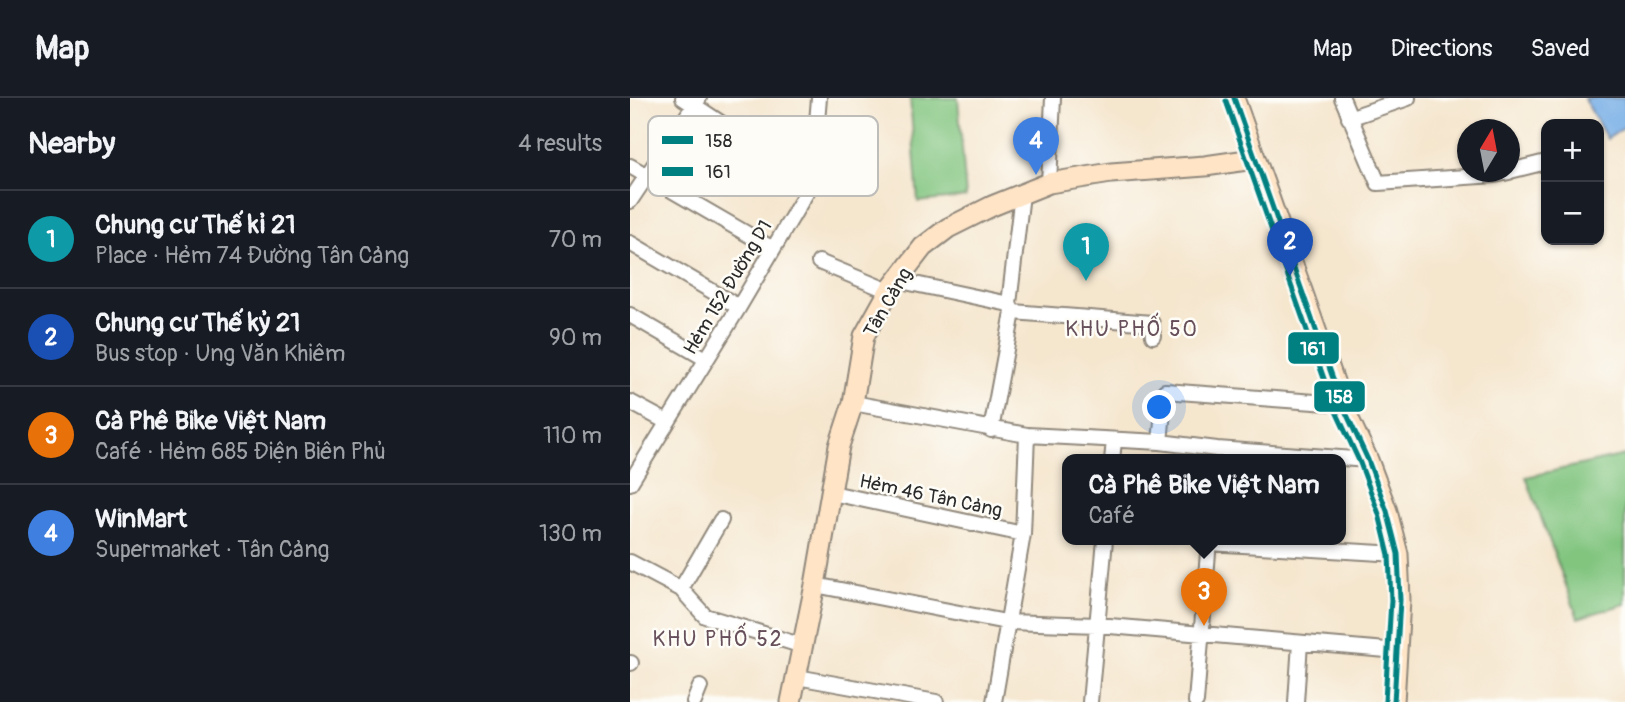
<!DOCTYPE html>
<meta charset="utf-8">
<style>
:root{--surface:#171b24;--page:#20242c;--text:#f1f3f6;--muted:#9ea1a6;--line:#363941;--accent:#0f766e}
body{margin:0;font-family:Pangolin,sans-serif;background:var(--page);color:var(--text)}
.controls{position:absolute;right:21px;top:21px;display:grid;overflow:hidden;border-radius:14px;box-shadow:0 2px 5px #0004}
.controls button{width:63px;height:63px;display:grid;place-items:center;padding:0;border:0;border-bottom:2px solid var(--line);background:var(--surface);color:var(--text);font:35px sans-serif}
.compass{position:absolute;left:827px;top:21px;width:63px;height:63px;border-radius:50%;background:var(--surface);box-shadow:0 2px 5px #0004;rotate:10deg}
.you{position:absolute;left:530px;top:310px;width:24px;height:24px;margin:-18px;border:5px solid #fff;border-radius:50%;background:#1a73e8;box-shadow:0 0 0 10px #1a73e833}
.badge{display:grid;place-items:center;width:46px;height:46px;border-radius:50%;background:var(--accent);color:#fff;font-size:23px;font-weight:700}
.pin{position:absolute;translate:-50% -58px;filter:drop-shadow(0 2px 4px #0008)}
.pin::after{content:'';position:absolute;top:37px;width:24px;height:21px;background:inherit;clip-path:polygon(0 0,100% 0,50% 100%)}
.popup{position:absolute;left:432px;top:356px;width:284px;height:91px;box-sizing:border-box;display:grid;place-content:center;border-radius:14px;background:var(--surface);filter:drop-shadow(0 2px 5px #0005);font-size:23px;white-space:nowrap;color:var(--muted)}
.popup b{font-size:26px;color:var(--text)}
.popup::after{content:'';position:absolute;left:50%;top:100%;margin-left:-14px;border:14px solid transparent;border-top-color:var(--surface)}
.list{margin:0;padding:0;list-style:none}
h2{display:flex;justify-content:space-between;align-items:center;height:91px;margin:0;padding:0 28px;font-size:30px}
h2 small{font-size:23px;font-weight:400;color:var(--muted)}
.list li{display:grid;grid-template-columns:46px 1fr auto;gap:21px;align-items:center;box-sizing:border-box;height:98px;padding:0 28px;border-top:2px solid var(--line)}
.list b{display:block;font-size:26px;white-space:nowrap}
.list p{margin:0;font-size:23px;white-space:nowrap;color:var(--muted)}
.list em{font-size:23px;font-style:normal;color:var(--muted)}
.map{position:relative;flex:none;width:995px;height:604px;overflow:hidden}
header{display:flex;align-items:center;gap:42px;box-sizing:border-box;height:98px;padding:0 35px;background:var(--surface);border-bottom:2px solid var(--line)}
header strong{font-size:33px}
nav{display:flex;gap:38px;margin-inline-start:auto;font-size:24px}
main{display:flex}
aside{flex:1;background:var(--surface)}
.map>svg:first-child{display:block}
.green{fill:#81c57f;stroke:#567855;stroke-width:2}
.water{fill:#77aee6;stroke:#516c88;stroke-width:2}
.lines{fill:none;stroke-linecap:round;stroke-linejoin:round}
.street-casing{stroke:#90887c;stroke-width:18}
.secondary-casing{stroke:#90887c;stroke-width:23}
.street{stroke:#fff;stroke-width:14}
.secondary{stroke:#ffe4c6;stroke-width:19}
.bus-1-casing{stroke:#fdfcf7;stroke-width:10}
.bus-2-casing{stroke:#fdfcf7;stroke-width:10}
.bus-1{stroke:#008080;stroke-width:5}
.bus-2{stroke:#008080;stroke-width:5}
.labels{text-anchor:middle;stroke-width:5;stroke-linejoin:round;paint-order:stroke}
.street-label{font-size:19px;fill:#2b2b2b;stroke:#fdfcf7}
.neighbourhood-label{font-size:21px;letter-spacing:2px;fill:#664f5a;stroke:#fdfcf7}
.key{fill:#fdfcf7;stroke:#bebdba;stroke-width:2}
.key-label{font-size:19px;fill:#2b2b2b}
.line-badge{stroke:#fdfcf7;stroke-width:2.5}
.badge-label{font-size:19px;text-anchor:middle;font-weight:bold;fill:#fff}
</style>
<header>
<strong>Map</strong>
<nav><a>Map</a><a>Directions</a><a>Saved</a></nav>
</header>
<main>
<aside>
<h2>Nearby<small>4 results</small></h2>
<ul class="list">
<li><span class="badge" style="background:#0f9aa8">1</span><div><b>Chung cư Thế kỉ 21</b><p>Place · Hẻm 74 Đường Tân Cảng</p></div><em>70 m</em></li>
<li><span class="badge" style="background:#1a4fb4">2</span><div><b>Chung cư Thế kỷ 21</b><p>Bus stop · Ung Văn Khiêm</p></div><em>90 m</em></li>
<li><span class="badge" style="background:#e8710a">3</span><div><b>Cà Phê Bike Việt Nam</b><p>Café · Hẻm 685 Điện Biên Phủ</p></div><em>110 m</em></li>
<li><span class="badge" style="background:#3f7fe0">4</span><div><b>WinMart</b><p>Supermarket · Tân Cảng</p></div><em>130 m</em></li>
</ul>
</aside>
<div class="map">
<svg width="995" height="604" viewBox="0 0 995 604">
<rect width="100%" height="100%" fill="#fdfcf7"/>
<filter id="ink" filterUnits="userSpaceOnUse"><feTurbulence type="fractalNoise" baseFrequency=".0143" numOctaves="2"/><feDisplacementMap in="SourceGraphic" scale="14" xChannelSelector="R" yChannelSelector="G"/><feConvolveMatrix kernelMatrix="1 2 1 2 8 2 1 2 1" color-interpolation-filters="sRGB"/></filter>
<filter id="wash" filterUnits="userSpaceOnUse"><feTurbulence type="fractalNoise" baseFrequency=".00686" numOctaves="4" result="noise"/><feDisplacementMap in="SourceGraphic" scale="28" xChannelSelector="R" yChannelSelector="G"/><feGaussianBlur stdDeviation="1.57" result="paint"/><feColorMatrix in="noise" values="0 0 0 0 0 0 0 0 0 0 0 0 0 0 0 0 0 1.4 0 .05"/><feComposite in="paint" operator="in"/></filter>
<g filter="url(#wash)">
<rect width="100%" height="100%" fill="#f5e6ce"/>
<!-- green -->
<path class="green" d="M280,0h48l8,99 -48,5z
M995,357v149l-47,14 -52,-141z"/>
<!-- water -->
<path class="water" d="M954,0h41v29l-18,12z"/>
</g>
<g filter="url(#ink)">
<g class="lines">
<!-- street casing -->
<g class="street-casing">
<path id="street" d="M53,0l129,85
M712,0l36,85 117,-8 14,-3
M719,20l59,-20
M0,68l143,83
M880,73l36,-9
M419,85l4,-85
M0,103l69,-103
M0,145l109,64
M189,164l70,29
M266,182l113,24 4,8 139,11 1,13
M379,206l13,-110
M0,217l76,44
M0,304l37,20
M223,305l174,32 133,7 57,7 151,11
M361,332l22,-118
M530,344l5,-51 177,13
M482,362l2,-19
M0,385l109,-176 73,-124 7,-85
M202,395l191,41
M579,445l189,11
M0,464l51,27 24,27 98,30
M185,487l191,37 92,3 300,26
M51,491l40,-69
M0,565h1
M167,579l139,25
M64,604l6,-15
M364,604l29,-168 4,-99
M460,604l15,-162
M566,604l13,-162
M666,604l4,-59"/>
</g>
<!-- secondary casing -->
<g class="secondary-casing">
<path id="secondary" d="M604,0l108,306 26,56 19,51 11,43 2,46 -6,102
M161,604l24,-117 24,-139 14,-43 11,-67 25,-45 34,-44 25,-19 44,-22 57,-23 62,-10 94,-7 49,-7"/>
</g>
<!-- street -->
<use href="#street" class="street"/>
<!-- secondary -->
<use href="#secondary" class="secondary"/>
<!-- bus-1 casing -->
<g class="bus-1-casing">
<path id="bus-1" d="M604,0l108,306 26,56 19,51 11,43 2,46 -6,102"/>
</g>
<!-- bus-2 casing -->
<g class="bus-2-casing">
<path id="bus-2" d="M596,3l108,306 26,56 19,51 10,41 2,45 -6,101"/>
</g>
<!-- bus-1 -->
<use href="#bus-1" class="bus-1"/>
<!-- bus-2 -->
<use href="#bus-2" class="bus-2"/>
</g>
</g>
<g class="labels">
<!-- street labels -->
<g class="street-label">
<text transform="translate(97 189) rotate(-59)" y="7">Hẻm 152 Đường D1</text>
<text transform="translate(257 204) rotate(-60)" y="7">Tân Cảng</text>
<text transform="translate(301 397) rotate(12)" y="7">Hẻm 46 Tân Cảng</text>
</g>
<!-- neighbourhood labels -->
<g class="neighbourhood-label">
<text x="502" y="238">KHU PHỐ 50</text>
<text x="88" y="548">KHU PHỐ 52</text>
</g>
</g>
<!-- legend -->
<rect x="18" y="18" width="230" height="80" rx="10" class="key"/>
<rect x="32" y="38" width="31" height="8" fill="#008080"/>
<rect x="32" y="69" width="31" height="9" fill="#008080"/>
<g class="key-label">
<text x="75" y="49">158</text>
<text x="75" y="80">161</text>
</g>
<g class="line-badge">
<rect x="657" y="233" width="53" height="34" rx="7" fill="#008080"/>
<rect x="683" y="282" width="53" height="33" rx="7" fill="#008080"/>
</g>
<g class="badge-label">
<text x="683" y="257">161</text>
<text x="709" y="305">158</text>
</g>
</svg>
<div class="controls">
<button>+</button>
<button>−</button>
</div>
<svg class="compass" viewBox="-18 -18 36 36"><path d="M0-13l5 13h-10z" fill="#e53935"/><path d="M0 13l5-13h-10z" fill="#9ea1a6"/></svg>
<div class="you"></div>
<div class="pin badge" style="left:456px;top:183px;background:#0f9aa8">1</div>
<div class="pin badge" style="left:660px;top:178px;background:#1a4fb4">2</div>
<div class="pin badge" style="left:574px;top:528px;background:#e8710a">3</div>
<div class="popup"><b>Cà Phê Bike Việt Nam</b>Café</div>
<div class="pin badge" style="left:406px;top:77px;background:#3f7fe0">4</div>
</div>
</main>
